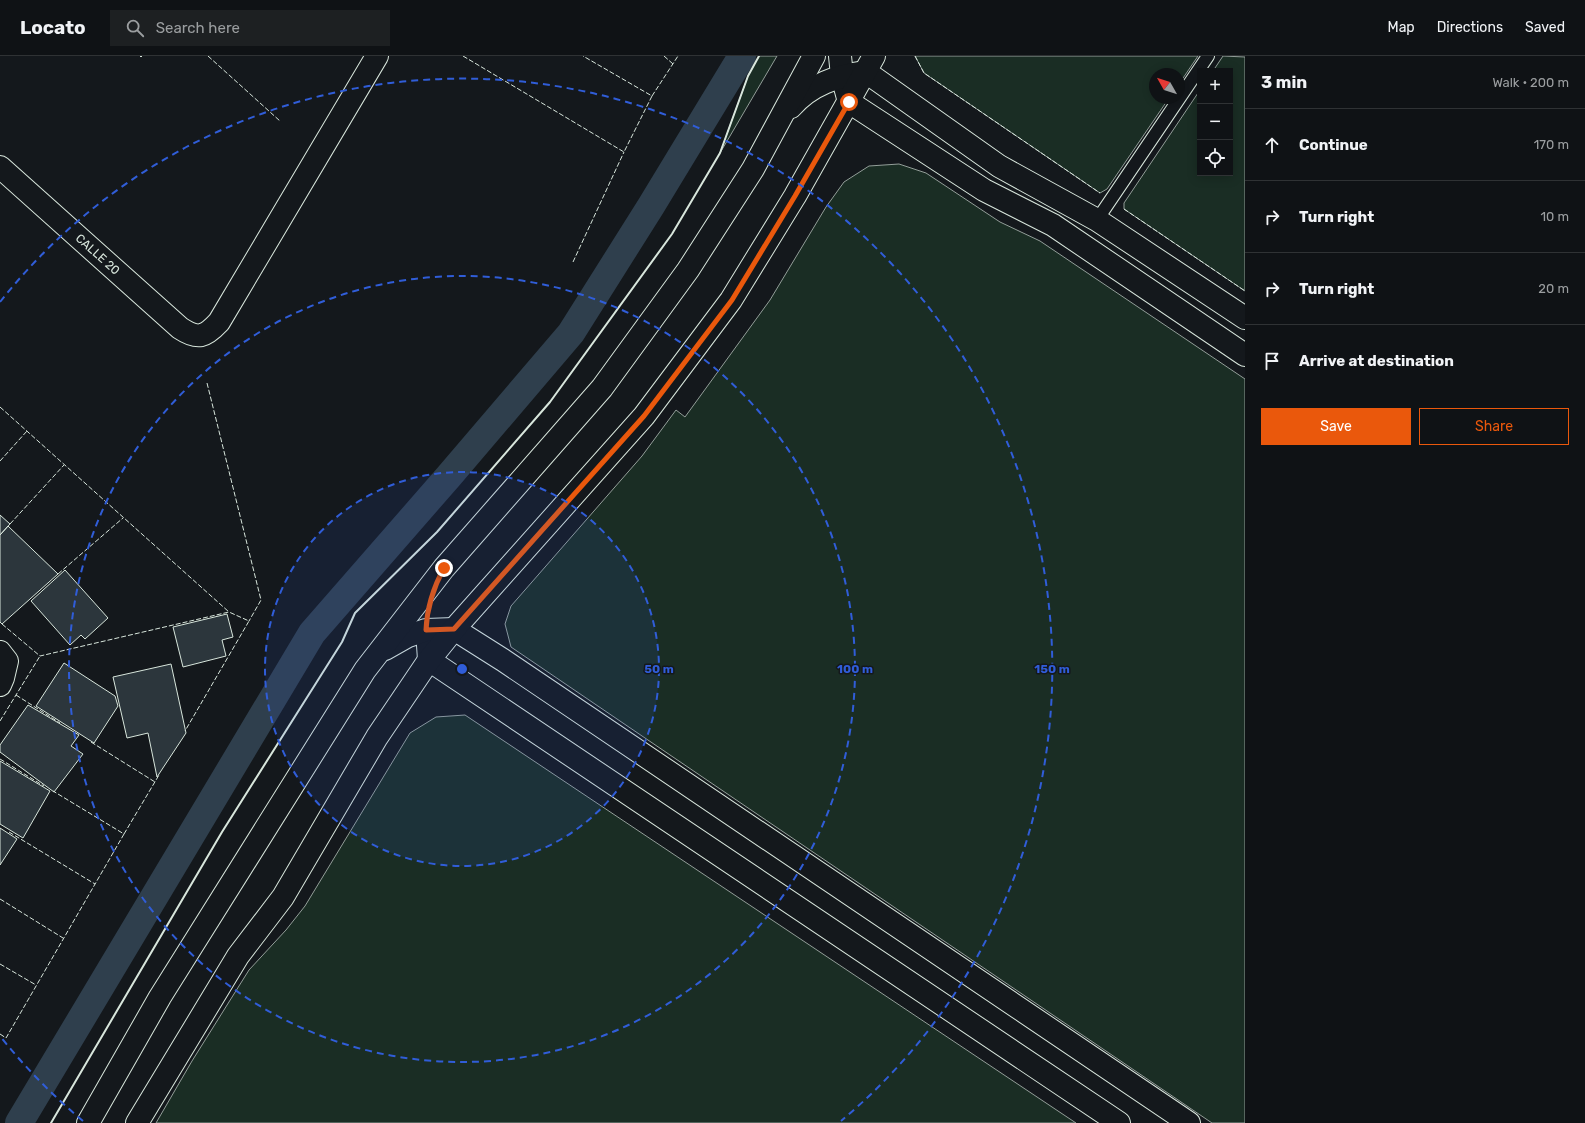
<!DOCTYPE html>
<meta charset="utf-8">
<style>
:root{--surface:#0f1215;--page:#1d2022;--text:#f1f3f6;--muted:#9b9ea0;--line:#2f3234;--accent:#ea580c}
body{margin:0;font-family:Rubik,sans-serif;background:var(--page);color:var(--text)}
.controls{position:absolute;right:12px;top:12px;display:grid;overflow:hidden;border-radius:0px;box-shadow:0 2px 10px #0003}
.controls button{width:36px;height:36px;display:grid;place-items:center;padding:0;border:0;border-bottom:1px solid var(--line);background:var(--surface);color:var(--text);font:20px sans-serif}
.compass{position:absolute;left:1149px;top:12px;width:36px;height:36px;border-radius:50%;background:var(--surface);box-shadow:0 2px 10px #0003;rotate:309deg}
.stop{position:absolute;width:12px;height:12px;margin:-9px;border:3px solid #ea580c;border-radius:50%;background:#fff}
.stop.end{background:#ea580c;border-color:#fff;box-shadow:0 1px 4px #0008}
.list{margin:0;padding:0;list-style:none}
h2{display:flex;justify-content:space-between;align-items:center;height:52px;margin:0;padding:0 16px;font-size:17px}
h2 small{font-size:13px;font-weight:400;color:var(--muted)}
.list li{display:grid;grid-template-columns:26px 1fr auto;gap:12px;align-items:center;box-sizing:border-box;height:72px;padding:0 16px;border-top:1px solid var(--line)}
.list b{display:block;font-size:15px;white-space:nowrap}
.list em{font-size:13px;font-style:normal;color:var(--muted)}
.actions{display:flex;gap:8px;padding:12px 16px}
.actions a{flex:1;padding:9px 0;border:1px solid var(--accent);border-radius:0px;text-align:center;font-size:14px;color:var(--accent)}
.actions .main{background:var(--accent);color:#fff}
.icon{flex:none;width:22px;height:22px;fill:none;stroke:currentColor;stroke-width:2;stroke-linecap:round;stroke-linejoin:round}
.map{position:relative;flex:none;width:1245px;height:1067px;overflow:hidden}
header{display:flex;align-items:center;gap:24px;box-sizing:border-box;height:56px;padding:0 20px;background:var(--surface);border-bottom:1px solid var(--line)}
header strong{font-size:19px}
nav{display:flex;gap:22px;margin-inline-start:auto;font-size:14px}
.search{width:280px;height:36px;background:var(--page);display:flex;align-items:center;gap:10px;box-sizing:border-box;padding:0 14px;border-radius:0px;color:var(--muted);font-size:15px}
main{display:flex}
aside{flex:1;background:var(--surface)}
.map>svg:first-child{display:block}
.green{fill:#1a2d24;stroke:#939e99}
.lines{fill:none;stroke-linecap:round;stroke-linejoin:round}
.canal{stroke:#2f3f4d;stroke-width:28}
.building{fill:#2c363c;stroke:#d8e6dc}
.lane-casing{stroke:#d8e6dc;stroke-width:14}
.street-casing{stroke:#d8e6dc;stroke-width:24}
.lane{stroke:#14181c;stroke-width:12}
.street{stroke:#14181c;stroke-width:22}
.fence{stroke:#d8e6dc;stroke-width:1;stroke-dasharray:5 2;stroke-linecap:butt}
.wall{stroke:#d8e6dc;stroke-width:2}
.route{stroke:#ea580c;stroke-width:5}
.ring{fill:none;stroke:#305dd8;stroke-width:2;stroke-dasharray:7 5}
.labels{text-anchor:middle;stroke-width:3;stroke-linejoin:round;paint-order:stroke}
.street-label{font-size:12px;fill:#d8e6dc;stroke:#14181c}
.centre{fill:#305dd8;stroke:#14181c;stroke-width:2}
.ring-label{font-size:12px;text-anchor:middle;font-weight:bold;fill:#305dd8;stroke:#14181c;stroke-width:3;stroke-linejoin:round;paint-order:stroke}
</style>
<header>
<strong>Locato</strong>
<div class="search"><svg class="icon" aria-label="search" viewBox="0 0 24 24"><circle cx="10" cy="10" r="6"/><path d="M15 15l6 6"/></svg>Search here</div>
<nav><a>Map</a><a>Directions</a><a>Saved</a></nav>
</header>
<main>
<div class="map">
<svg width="1245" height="1067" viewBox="0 0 1245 1067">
<rect width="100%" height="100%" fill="#14181c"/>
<!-- green -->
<path class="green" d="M759,0h18l-57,97 28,-77z
M915,0h283l-19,28v-10h-24v24h14l-62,91 -7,4 -176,-120z
M1223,0l22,1v234l-121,-82v-6l76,-113v83h30v-102h-17z
M899,108l27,9 74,49 40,19 205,138v744h-33l-701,-476 -6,-23 6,-18 131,-150 34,-46 9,7 85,-117 56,-93 18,-25 25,-16z
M465,659l611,408h-920l36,-62 57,-91 37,-40 19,-24 105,-173 26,-16z"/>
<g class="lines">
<!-- canal -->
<path class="canal" d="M19,1067l293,-490 137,-157 122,-143 80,-127 91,-150"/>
</g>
<!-- building -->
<path class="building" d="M0,459l10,9 -10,11z
M8,470l50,48 -56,50 -2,-2v-87z
M65,514l43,48 -23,21 -4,-4 -11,10 -39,-44z
M227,558l6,23 -11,3 4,16 -43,11 -10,-40z
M64,607l51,33 3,10 -24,37 -58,-37z
M171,608l15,69 -29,44 -9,-44 -21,5 -14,-61z
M28,649l51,30 -8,11 12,8 -29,38 -54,-40v-7z
M0,705l50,30 -27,47 -23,-14z
M0,772l17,11 -17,26z"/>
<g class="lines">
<!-- lane casing -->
<g class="lane-casing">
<path id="lane" d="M1097,164l111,-164"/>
</g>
<!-- street casing -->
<g class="street-casing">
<g id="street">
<path d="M840,0l2,20 7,26 135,88 69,35 192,130"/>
<path d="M791,51c20,-23 46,-31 75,-35l133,94 98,54 148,98"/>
<path id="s1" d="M0,111l180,161c18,12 25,9 39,-6l158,-266"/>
<path d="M428,589l1,15 690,463"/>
<path d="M385,593l23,-13 18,-6 28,-1 49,31 686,463"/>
<path d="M0,596l7,9 -4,17 -3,7"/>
<path d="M88,1067l72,-126 205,-327 79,-102 158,-180 86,-118 65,-101 61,-113"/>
<path d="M137,1067l101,-167 45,-59 94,-160 52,-77 25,-31 190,-213 87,-116 64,-104 79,-140"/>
</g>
</g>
<!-- lane -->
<use href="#lane" class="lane"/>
<!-- street -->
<use href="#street" class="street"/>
<!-- fence -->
<path class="fence" d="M140,0l1,1 1,-1
M208,0l72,65
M463,0l161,96 28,-56 -69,-40
M664,0l9,8
M915,0l9,17 176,120
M652,40l26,-40
M1124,153l121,82
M573,206l51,-110
M207,327l54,217 -12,21
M0,351l229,205
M0,405l27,-30
M10,468l54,-59
M58,518l65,-56
M2,568l38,32 189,-44 20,9 -64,110
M16,639l44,28
M0,665l40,-65
M91,686l64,40
M0,703l44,27
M9,776l86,52
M124,778l35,-59
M0,843l63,39
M0,908l36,21
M0,978l6,4 118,-204 -71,-43"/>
<!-- wall -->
<path class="wall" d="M51,1067l171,-291 120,-190 13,-29 82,-81 113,-130 122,-168 48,-81 28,-77 11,-20"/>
</g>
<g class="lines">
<!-- route -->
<path class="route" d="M444,512c-11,20 -17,39 -18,62l28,-1 190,-213 88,-116 63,-104 54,-94"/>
</g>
<!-- distance rings -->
<circle cx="462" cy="613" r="197" fill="#305dd8" fill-opacity=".12"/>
<g class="ring">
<circle cx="462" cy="613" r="197"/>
<circle cx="462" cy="613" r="393"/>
<path d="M83 1065A590 590 0 0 1 0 980M0 246A590 590 0 1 1 841 1065"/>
</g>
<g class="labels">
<!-- street labels -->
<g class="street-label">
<text dy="4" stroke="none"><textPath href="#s1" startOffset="131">CALLE 20</textPath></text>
</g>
</g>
<circle cx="462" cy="613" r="6" class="centre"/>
<g class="ring-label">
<text x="659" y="617">50 m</text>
<text x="855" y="617">100 m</text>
<text x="1052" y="617">150 m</text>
</g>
</svg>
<div class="controls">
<button>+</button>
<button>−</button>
<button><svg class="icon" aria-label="locate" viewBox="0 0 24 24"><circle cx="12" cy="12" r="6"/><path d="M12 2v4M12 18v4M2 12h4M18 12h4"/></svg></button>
</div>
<svg class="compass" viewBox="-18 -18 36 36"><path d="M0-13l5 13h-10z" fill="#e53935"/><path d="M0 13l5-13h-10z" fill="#9b9ea0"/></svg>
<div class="stop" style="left:849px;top:46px"></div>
<div class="stop end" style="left:444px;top:512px"></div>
</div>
<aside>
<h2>3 min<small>Walk · 200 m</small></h2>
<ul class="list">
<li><svg class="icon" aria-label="ahead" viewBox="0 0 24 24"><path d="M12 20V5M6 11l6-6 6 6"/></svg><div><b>Continue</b></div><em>170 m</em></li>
<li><svg class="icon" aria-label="right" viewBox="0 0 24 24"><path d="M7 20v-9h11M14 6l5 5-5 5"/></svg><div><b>Turn right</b></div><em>10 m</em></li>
<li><svg class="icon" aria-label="right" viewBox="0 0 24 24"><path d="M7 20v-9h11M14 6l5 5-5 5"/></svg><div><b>Turn right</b></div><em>20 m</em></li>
<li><svg class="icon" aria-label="arrive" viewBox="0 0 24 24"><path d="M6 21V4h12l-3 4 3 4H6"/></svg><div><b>Arrive at destination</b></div></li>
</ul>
<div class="actions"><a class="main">Save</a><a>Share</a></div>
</aside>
</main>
